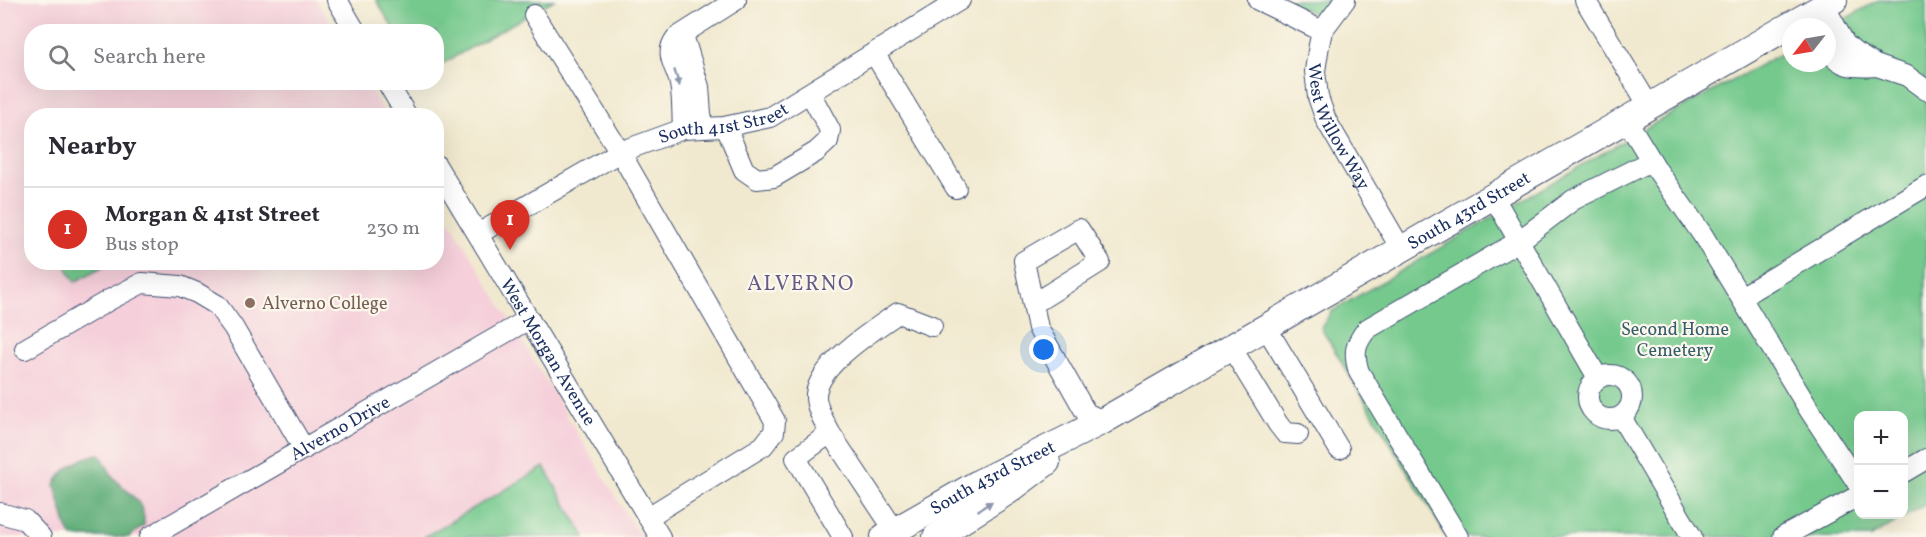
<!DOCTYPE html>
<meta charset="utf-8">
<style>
:root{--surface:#fff;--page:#f7f7f7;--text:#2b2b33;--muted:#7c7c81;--line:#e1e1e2;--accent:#d93025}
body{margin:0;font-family:Vollkorn,serif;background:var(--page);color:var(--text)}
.controls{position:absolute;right:18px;bottom:18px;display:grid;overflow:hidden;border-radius:12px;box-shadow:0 6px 24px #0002}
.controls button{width:54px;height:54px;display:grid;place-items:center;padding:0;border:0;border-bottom:2px solid var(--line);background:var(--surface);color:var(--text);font:30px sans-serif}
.compass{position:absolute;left:1782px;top:18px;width:54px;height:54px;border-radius:50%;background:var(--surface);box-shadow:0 6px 24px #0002;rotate:239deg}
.you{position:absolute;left:1044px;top:350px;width:21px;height:21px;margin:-15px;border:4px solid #fff;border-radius:50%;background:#1a73e8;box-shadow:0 0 0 9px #1a73e833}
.badge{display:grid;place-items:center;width:39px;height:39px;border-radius:50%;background:var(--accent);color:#fff;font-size:20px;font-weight:700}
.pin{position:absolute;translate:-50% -50px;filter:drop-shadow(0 2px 3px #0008)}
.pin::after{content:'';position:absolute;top:32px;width:21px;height:18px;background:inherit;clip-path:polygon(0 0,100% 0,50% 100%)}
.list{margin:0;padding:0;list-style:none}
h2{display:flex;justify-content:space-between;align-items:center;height:78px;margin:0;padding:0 24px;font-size:26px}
h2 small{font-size:20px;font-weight:400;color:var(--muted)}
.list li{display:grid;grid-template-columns:39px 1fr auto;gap:18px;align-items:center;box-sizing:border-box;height:84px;padding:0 24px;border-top:2px solid var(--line)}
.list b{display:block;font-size:22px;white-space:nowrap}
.list p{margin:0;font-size:20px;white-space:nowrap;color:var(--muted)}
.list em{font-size:20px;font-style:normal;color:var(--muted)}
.icon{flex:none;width:33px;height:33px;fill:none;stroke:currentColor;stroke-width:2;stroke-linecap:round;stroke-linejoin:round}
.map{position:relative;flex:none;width:1926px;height:537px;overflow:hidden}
.search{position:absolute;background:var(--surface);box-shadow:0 6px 24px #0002;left:24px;top:24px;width:420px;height:66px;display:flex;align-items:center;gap:15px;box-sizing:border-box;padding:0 21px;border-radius:24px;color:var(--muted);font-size:22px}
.panel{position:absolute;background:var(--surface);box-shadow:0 6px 24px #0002;left:24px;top:108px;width:420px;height:162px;border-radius:24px}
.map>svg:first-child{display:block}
.built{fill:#f5cfda}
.green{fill:#74c98d;stroke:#487c76;stroke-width:1.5;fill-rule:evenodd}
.forest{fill:#5fad78;stroke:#3d6e6b;stroke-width:1.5}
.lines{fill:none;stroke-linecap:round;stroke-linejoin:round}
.minor-casing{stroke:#3b4b6f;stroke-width:22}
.major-casing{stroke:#3b4b6f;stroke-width:28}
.minor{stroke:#fff;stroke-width:20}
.major{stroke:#fff;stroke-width:26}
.oneway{fill:#8d97ae}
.education-dot{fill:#8d6e63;stroke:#fbf7ec;stroke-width:2}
.labels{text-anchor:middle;stroke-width:4.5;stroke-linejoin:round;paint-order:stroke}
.street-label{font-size:18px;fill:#1b2f5e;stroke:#fbf7ec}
.education-label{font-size:18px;fill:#785e54;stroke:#fbf7ec;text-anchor:start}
.park-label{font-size:18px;fill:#365d6c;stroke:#fbf7ec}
.quarter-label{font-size:21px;letter-spacing:1.5px;fill:#645b87;stroke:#fbf7ec}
</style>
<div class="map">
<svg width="1926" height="537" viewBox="0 0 1926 537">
<rect width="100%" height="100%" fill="#fbf7ec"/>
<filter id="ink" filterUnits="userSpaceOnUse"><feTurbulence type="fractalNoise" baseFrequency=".0167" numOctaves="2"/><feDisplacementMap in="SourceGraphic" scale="12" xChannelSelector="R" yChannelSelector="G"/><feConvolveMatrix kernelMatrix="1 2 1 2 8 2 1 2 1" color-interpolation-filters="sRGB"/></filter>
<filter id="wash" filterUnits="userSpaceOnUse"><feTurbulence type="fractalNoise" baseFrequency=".008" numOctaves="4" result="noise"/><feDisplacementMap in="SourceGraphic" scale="24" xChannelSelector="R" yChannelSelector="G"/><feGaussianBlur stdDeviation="1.35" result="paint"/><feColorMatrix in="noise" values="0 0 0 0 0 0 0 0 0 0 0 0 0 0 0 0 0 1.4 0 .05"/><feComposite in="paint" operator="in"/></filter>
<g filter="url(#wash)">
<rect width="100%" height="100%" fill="#f1e9cf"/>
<!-- built -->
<path class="built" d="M0,0h316l19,31 -303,1v50l334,1 20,32 -354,1v146h404l1,-63 203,338h-640z"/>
<!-- green -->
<path class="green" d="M376,0h178l-117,67 -1,-35 -41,-1z
M1283,0h48l-9,12 -7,2z
M1879,0h47v504l-55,33h-424l-126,-209 11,-17 312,-182 147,-81v15h36v-34zM1858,416h46v98h-46z
M64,263h45l-34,19z
M544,467l41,70h-161z"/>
<!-- forest -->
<path class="forest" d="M100,454c5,8 9,18 15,25 13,15 31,22 29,46l-15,12h-57l-5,-9 -12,-42c4,-16 29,-30 45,-32z"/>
</g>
<g filter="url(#ink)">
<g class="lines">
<!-- minor casing -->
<g class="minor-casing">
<g id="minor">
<path d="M337,0l19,32"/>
<path d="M1258,0l64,31"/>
<path id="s1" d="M1345,0l-23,31 -3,14 -4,26 3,26 8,23 75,129"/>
<path d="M1585,0l64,106"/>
<path d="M1824,5l21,39 9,8 23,14c-23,1 -35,3 -50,-17"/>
<path d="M534,15l86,137 155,269 -1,11 -11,14 -115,71"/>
<path d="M683,35l16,52 3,41"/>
<path d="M874,53l82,135"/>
<path d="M1877,66l30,10 19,14"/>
<path d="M387,82l20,34"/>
<path d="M1626,119l31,51 45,64 108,177 48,73"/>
<path d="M726,127l18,43 13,9 17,-2 42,-25 12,-11 2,-11 -20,-37"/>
<path d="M683,129c-1,-15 0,-30 -3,-45 -3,-17 -17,-29 -4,-46l60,-38"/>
<path id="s2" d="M436,165l224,372"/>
<path d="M1493,196l105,182"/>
<path id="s3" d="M478,234l142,-82 63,-23 41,-2 46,-10 190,-117"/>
<path d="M1741,297l185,-111"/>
<path d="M1033,304l67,-42 -21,-33 -55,32 14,67 48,85 17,8"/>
<path d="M1266,327l73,122"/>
<path d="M1231,347l47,77 7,9 13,1"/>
<path d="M25,349l86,-50 31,-16 38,3 17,7 20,12 16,22 71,122"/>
<circle cx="1610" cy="397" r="22"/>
<path d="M1621,417l71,120"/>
<path d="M830,433c-6,-12 -15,-26 -14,-39 4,-31 58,-64 82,-81l34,13"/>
<path d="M1904,472l22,-13"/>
<path d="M0,513l25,7 16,17"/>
<path id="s4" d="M150,537l379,-218"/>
<path d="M843,537l-47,-79 34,-25 65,98"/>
<path d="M1458,537l-99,-165c-6,-19 -4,-28 8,-43l152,-88 54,-41 78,-39"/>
<path d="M1783,537l75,-41"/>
</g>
</g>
<!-- major casing -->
<g class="major-casing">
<g id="major">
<path id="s5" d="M884,537l96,-55 123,-61 731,-421"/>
<path d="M936,537l71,-45 40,-30"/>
</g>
</g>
<!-- minor -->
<use href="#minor" class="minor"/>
<!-- major -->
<use href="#major" class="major"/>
</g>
<!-- one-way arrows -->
<defs><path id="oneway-solid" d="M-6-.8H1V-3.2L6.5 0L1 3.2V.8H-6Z" transform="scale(1.5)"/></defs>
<g class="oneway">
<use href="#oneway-solid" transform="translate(677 78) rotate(72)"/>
<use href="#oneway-solid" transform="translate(985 506) rotate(-33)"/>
</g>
</g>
<!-- markers -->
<circle class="education-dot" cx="250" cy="303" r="6"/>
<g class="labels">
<!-- street labels -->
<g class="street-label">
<text dy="6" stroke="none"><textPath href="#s3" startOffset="272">South 41st Street</textPath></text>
<text dy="6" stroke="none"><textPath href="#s1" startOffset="140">West Willow Way</textPath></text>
<text dy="6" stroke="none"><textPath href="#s5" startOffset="670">South 43rd Street</textPath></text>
<text dy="6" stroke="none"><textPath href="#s2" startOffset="218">West Morgan Avenue</textPath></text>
<text dy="6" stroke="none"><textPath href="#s4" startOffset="219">Alverno Drive</textPath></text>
<text dy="6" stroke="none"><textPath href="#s5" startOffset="124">South 43rd Street</textPath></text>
</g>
<!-- education labels -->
<g class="education-label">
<text x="262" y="309">Alverno College</text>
</g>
<!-- park labels -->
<g class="park-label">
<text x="1675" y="335">Second Home<tspan x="1675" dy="21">Cemetery</tspan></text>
</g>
<!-- quarter labels -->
<g class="quarter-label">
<text x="801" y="290">ALVERNO</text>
</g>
</g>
</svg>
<div class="controls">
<button>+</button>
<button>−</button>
</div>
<svg class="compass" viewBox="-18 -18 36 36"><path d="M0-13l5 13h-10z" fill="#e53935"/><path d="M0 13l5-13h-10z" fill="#7c7c81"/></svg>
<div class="you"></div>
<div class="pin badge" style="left:510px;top:250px">1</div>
<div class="search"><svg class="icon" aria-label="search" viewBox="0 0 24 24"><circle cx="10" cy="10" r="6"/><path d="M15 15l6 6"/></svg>Search here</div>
<section class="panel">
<h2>Nearby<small></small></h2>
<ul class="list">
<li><span class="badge">1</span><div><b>Morgan &amp; 41st Street</b><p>Bus stop</p></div><em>230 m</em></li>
</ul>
</section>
</div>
